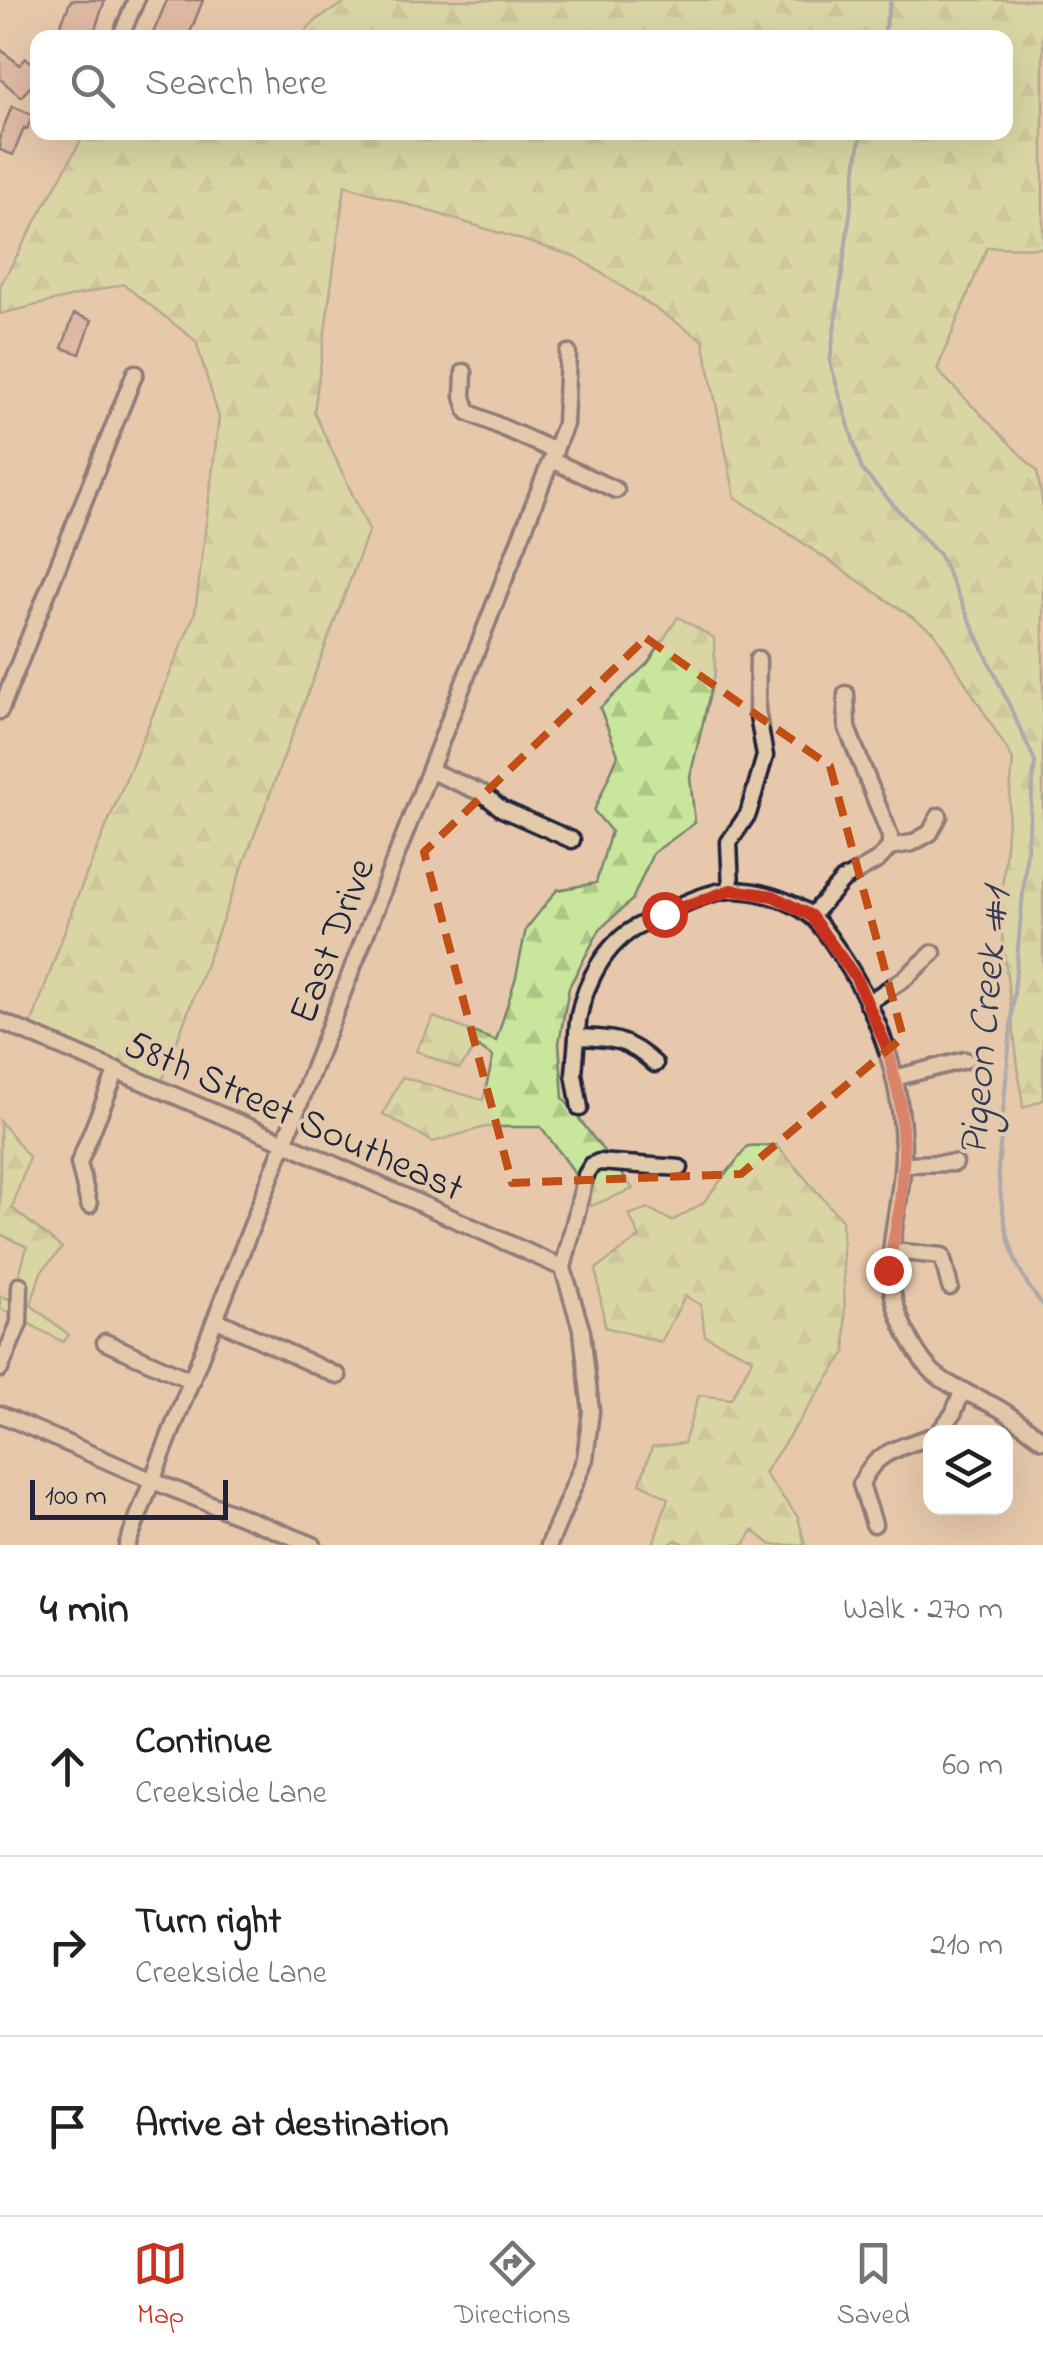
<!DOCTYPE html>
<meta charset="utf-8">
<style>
:root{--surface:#fff;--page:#f2f2f2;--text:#202124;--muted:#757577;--line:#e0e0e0;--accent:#c8321e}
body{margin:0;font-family:"Indie Flower",sans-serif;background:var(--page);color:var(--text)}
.controls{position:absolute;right:30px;bottom:30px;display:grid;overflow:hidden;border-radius:20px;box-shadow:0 10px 40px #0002}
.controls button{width:90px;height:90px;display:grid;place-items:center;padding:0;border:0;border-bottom:2px solid var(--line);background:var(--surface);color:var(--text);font:50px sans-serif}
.scale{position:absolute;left:30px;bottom:25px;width:198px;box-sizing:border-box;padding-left:10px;border:5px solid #22223b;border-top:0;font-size:28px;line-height:35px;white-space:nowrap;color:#22223b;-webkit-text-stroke:8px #e2caab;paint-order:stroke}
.stop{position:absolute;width:30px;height:30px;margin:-22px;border:8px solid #c8321e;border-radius:50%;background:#fff}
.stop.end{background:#c8321e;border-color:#fff;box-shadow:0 2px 10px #0008}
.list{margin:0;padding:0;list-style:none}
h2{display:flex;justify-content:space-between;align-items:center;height:130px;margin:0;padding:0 40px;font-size:42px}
h2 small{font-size:32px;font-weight:400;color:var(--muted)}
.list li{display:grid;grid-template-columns:65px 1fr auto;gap:30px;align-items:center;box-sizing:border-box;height:180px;padding:0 40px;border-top:2px solid var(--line)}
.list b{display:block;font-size:38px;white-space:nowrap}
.list p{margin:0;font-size:32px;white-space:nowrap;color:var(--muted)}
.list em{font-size:32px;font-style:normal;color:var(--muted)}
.icon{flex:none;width:55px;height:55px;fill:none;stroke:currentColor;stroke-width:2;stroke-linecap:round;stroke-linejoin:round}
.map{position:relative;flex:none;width:1043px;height:1545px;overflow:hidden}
.search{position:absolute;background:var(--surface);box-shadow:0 10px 40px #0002;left:30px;right:30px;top:30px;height:110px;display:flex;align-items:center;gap:25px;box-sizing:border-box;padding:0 35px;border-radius:20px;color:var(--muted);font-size:38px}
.sheet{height:670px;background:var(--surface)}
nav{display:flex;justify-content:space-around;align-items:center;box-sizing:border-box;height:140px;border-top:2px solid var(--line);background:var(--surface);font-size:28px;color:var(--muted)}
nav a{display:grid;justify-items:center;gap:5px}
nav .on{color:var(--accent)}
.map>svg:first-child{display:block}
.forest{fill:url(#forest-firs);stroke:#76846c;stroke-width:2.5}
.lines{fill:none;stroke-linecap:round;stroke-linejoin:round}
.stream{stroke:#6884a9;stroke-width:4}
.building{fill:#d7a79c;stroke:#22223b;stroke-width:2.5}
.minor-casing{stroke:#22223b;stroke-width:21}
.minor{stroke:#e2caab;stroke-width:14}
.route{stroke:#c8321e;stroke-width:12}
.marked{fill:none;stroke:#c04e15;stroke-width:8;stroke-dasharray:20 12;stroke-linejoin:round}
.labels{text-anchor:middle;stroke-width:8;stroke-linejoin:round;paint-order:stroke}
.street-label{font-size:40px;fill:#22223b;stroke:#e2caab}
.water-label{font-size:42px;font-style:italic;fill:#343b56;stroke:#e2caab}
</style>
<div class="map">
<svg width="1043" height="1545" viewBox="0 0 1043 1545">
<defs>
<pattern id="forest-firs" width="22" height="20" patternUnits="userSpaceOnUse" patternTransform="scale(2.5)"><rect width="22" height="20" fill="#cae69c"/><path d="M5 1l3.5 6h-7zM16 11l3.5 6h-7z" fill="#adc587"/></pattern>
</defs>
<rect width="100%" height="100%" fill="#e7c8ac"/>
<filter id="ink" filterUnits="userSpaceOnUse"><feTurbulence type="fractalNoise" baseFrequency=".01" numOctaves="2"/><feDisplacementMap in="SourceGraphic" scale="20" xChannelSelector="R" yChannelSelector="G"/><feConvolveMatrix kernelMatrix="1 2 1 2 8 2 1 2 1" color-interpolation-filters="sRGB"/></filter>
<g filter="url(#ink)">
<!-- forest -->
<path class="forest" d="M349,0h694v248l-56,-1 -50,123 100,101 6,36v593l-20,8 -23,-190 13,-159 -79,-127 -199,-135 -32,-157 -126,-83 -232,-72 -31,227 55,118 -210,559 -131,-55 47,-132 120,-289 24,-195 -23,-77 -73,-57 -123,30v-28l85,-153 921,-1v-94l-707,-1 20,-19z
M678,617l36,21 1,34 -25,105 5,46 -42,30 -21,47 -32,29 -31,58 -10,56 4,55 70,91 -42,17 -21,-40 -29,-39h-56l-52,15 -50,-28 19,-37 81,23 10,-43 -16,-11 -18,23 -43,-18 18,-34 62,24 20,-64 10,-48 31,-39 39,-7 15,-52 -17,-20 24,-56 -18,-47 48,-45z
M0,1121l29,36 -17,51 50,40 -21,24 -10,33 38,30 -6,7 -63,-34v-12l12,4 15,-53 -27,-13z
M776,1145l66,75 4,132 -82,121 34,44 7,28h-34l-18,-15 -9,15h-57l-11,-5 -7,5h-16l15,-47 -28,-15 12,-36 32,-4 15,-48 32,4 22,-41 -48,-22 -4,-31 -16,-9 -24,46 -56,-15 -9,-58 44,-32 -11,-22 19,-7 24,13 31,-18 45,-57z"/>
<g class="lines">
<!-- stream -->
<path class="stream" d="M883,38l8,-38
M861,132l-31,230 32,108 78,86 95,205 -37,408c4,48 11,99 45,136"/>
</g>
<!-- building -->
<path class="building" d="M71,0h34l-13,38h-37z
M167,0h36l-15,38h-37z
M0,49l20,16 6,-7 12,9v11l-17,19 -21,-18z
M12,106l21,9 -6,14 -3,-1 -11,27 -13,-5v-14z
M74,314l18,6 -12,34 -18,-6z"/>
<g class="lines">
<!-- minor casing -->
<g class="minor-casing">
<path id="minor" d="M120,38l16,-38
M464,372l-1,25 5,15 87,39
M551,460l65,30
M846,694l1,34 43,108v11
M0,711l135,-338
M431,771l51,22 20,16 70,31
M731,889l-2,-47 19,-28 17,-58 -8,-46 1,-51
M811,916l32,-36 35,-20 12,-13 22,-4 18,-10 9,-17
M867,1003l37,-24 29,-26
M0,1021l286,122 277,125
M577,1037l-3,37 6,34
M655,1064c-27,-25 -42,-26 -78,-27 0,-39 23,-89 58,-109 24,-13 71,-38 98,-38 25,0 59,10 78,26 11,9 20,24 28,36 40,58 63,128 64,198 1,53 -23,106 -7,157 7,21 21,51 38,66 18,16 45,24 66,36 15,9 29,21 43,31
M894,1078l71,-18
M903,1164l52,-1
M89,1205l-10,-42 38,-93
M892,1251l50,5 8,31
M217,1320l121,56
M105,1342l87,39
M0,1369l19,-46 1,-38
M0,1414l153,67 160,64
M939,1432l14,-18 10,-24
M874,1524l-13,-40c14,-33 38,-36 69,-47
M127,1545l438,-1121 3,-71
M549,1545l36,-86 6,-48 -9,-79 -19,-64 23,-93 6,-10 7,-3 81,6"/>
</g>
<!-- minor -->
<use href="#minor" class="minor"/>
</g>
</g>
<g class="lines" filter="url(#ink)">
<!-- route -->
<path class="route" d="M664,914l67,-24 42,6 38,20 45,62 32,72 12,52 4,52 -4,52 -12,64"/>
</g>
<!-- marked area -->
<path d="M0 0H1043V1545H0ZM646,638l184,128 73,271 -162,137 -229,9 -88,-331z" fill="#e7c8ac" fill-opacity=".55" fill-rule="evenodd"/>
<path class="marked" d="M646,638l184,128 73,271 -162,137 -229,9 -88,-331z"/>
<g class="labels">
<!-- street labels -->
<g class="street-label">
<text transform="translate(330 940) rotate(-69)" y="14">East Drive</text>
<text transform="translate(295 1114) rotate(24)" y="14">58th Street Southeast</text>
</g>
<!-- water labels -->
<g class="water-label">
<text transform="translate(982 1022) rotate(-85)" y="15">Pigeon Creek #1</text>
</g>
</g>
</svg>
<div class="controls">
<button><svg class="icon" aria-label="layers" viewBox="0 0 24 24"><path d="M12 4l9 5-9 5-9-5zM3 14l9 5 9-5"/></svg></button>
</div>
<div class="scale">100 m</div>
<div class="stop" style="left:664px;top:914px"></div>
<div class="stop end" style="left:888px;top:1270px"></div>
<div class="search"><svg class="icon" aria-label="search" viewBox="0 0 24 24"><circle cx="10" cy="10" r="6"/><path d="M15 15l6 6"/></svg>Search here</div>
</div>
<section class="sheet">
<h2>4 min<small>Walk · 270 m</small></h2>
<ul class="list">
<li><svg class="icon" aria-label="ahead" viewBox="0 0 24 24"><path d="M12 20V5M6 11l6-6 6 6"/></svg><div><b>Continue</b><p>Creekside Lane</p></div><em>60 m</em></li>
<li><svg class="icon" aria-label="right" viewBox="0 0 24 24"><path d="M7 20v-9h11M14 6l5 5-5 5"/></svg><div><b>Turn right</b><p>Creekside Lane</p></div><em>210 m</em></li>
<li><svg class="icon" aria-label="arrive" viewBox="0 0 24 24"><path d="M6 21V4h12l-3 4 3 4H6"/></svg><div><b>Arrive at destination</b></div></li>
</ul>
</section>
<nav>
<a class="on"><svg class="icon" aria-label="map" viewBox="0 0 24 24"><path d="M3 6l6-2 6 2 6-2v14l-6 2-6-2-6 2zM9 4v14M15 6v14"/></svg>Map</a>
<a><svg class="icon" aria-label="directions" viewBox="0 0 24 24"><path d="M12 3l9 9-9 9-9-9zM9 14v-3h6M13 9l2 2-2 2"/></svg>Directions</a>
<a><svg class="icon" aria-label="saved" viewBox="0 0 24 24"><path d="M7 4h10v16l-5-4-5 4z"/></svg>Saved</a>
</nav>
